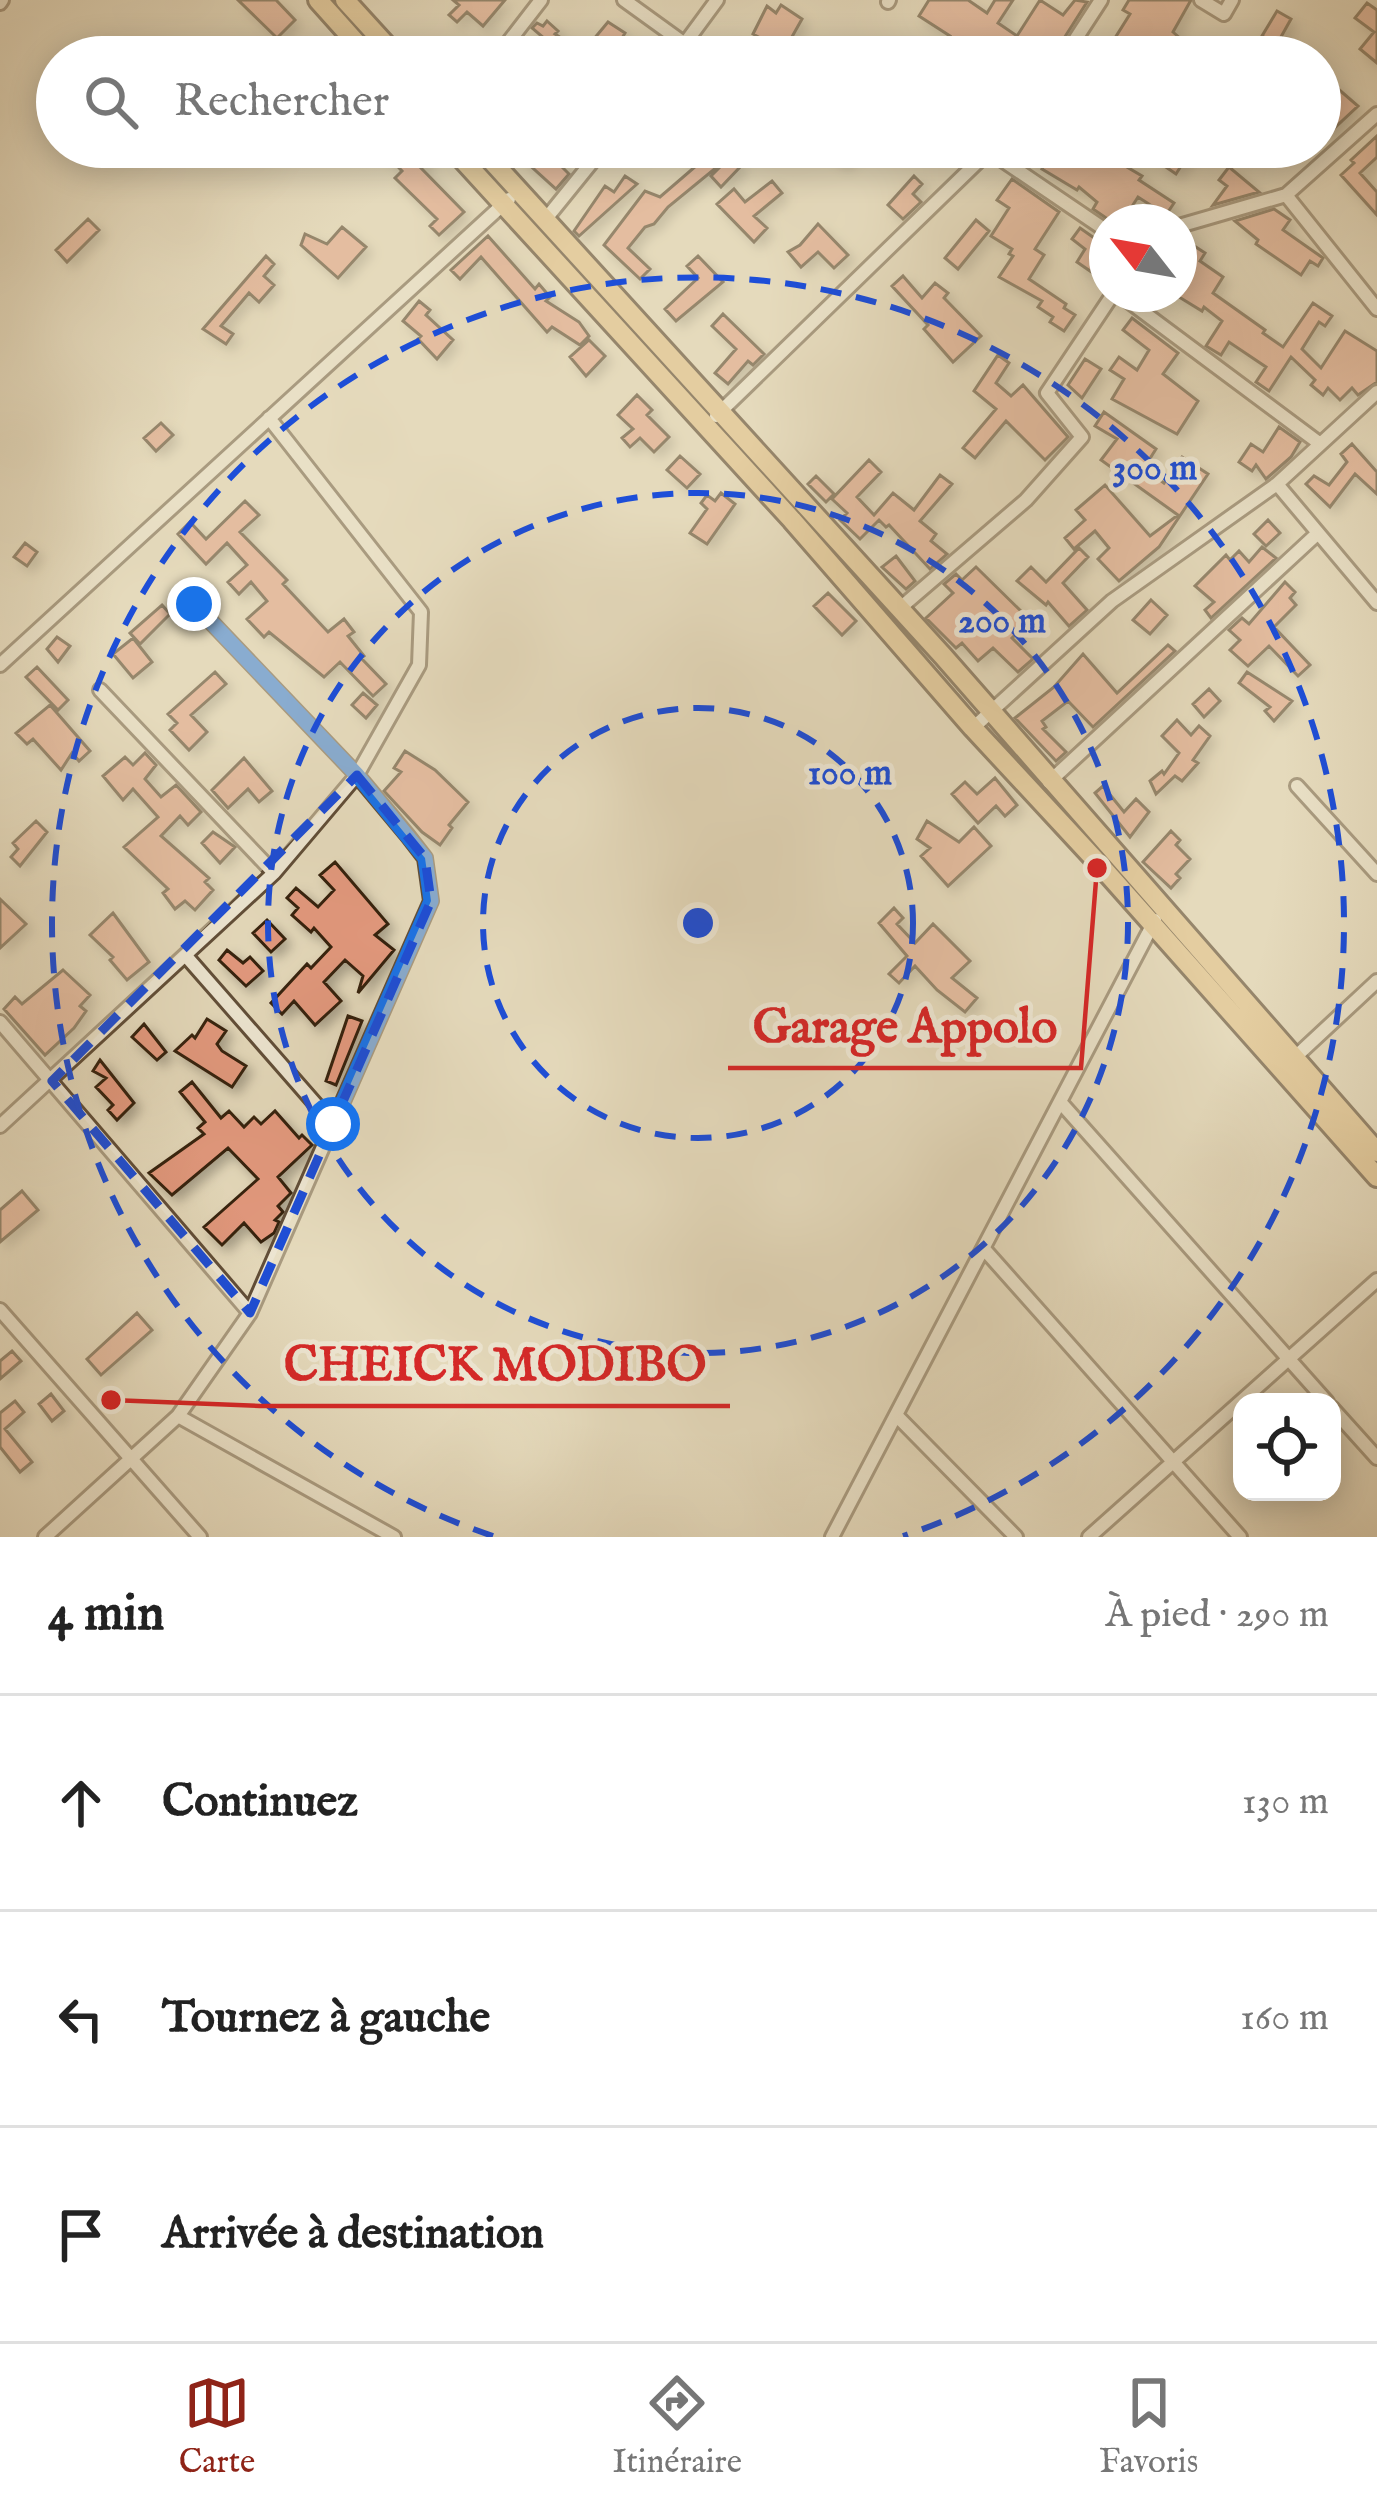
<!DOCTYPE html>
<html lang="fr">
<meta charset="utf-8">
<style>
:root{--surface:#fff;--page:#f2f2f2;--text:#222;--muted:#767676;--line:#e0e0e0;--accent:#8f2418}
body{margin:0;font-family:"IM FELL English",serif;background:var(--page);color:var(--text)}
.controls{position:absolute;right:36px;bottom:36px;display:grid;overflow:hidden;border-radius:24px;box-shadow:0 6px 30px #0003}
.controls button{width:108px;height:108px;display:grid;place-items:center;padding:0;border:0;border-bottom:3px solid var(--line);background:var(--surface);color:var(--text);font:60px sans-serif}
.compass{position:absolute;left:1089px;top:204px;width:108px;height:108px;border-radius:50%;background:var(--surface);box-shadow:0 6px 30px #0003;rotate:301deg}
.stop{position:absolute;width:36px;height:36px;margin:-27px;border:9px solid #1a73e8;border-radius:50%;background:#fff}
.stop.end{background:#1a73e8;border-color:#fff;box-shadow:0 3px 12px #0008}
.list{margin:0;padding:0;list-style:none}
h2{display:flex;justify-content:space-between;align-items:center;height:156px;margin:0;padding:0 48px;font-size:51px}
h2 small{font-size:39px;font-weight:400;color:var(--muted)}
.list li{display:grid;grid-template-columns:78px 1fr auto;gap:36px;align-items:center;box-sizing:border-box;height:216px;padding:0 48px;border-top:3px solid var(--line)}
.list b{display:block;font-size:45px;white-space:nowrap}
.list em{font-size:39px;font-style:normal;color:var(--muted)}
.icon{flex:none;width:66px;height:66px;fill:none;stroke:currentColor;stroke-width:2;stroke-linecap:round;stroke-linejoin:round}
.map{position:relative;flex:none;width:1377px;height:1537px;overflow:hidden}
.search{position:absolute;background:var(--surface);box-shadow:0 6px 30px #0003;left:36px;right:36px;top:36px;height:132px;display:flex;align-items:center;gap:30px;box-sizing:border-box;padding:0 42px;border-radius:66px;color:var(--muted);font-size:45px}
.sheet{height:804px;background:var(--surface)}
nav{display:flex;justify-content:space-around;align-items:center;box-sizing:border-box;height:168px;border-top:3px solid var(--line);background:var(--surface);font-size:33px;color:var(--muted)}
nav a{display:grid;justify-items:center;gap:6px}
nav .on{color:var(--accent)}
.map>svg:first-child{display:block}
.building{fill:#e3997e;stroke:#35200c;stroke-width:3;filter:url(#shadow)}
.lines{fill:none;stroke-linecap:round;stroke-linejoin:round}
.street-casing{stroke:#614e38;stroke-width:18}
.primary-casing{stroke:#35200c;stroke-width:24}
.street{stroke:#eee7d3;stroke-width:12}
.primary{stroke:#e2bd7e;stroke-width:18}
.route{stroke:#1a73e8;stroke-width:15}
.marked{fill:none;stroke:#1d4ed8;stroke-width:9;stroke-dasharray:24 15;stroke-linejoin:round}
.ring{fill:none;stroke:#1d4ed8;stroke-width:6;stroke-dasharray:21 15}
.centre{fill:#1d4ed8;stroke:#eee7d3;stroke-width:6}
.ring-label{font-size:36px;text-anchor:middle;font-weight:bold;fill:#1d4ed8;stroke:#eee7d3;stroke-width:10;stroke-linejoin:round;paint-order:stroke}
.leader{fill:none;stroke:#d62828;stroke-width:4.5}
.callout-dot{fill:#d62828;stroke:#eee7d3;stroke-width:4.5}
.callout-label{font-size:48px;text-anchor:middle;font-weight:bold;fill:#d62828;stroke:#eee7d3;stroke-width:10;stroke-linejoin:round;paint-order:stroke}
</style>
<div class="map">
<svg width="1377" height="1537" viewBox="0 0 1377 1537">
<defs>
<filter id="shadow"><feDropShadow dx="6" dy="6" stdDeviation="6" flood-color="#0004"/></filter>
</defs>
<rect width="100%" height="100%" fill="#e5dabc"/>
<filter id="stains"><feTurbulence type="fractalNoise" baseFrequency=".00167" numOctaves="4"/><feColorMatrix values="0 0 0 0 .2 0 0 0 0 .09 0 0 0 0 .02 0 0 0 .5 -.17"/></filter>
<radialGradient id="worn" r=".72"><stop offset=".6" stop-color="#630" stop-opacity="0"/><stop offset="1" stop-color="#630" stop-opacity=".3"/></radialGradient>
<!-- building -->
<path class="building" d="M238,0h38l19,20 -18,18z
M453,0h52l-22,26 -16,-14 -10,10 -8,-7 10,-10z
M929,0h39l19,13 8,-13h18l-15,23 19,13 23,-36 23,15 12,-15 12,2 -33,52 -16,-10 -7,13h-69l-18,-12 6,-9 -31,-20z
M1129,0h62l-18,32 9,8 -9,10 10,7h-75l6,-9 -4,-2 20,-32 -7,-4z
M1367,3l10,7v53l-17,-14 14,-17 -19,-14z
M781,5l21,14 -18,32 -31,-17 14,-28 9,7z
M1277,11l14,8 -14,25 -15,-8z
M547,21l11,10 -3,3 28,18 25,-30 17,11 -7,12 -5,-3 -9,15h-38l-34,-29 5,-5 6,3z
M730,39l31,18h-38z
M1329,81l29,25 -30,28 -8,-14 14,-11 -14,-17z
M1377,136v21l-17,16 17,19v23l-36,-40 13,-12 -3,-3z
M379,147h16l8,8 8,-8h7l11,11 -9,9 44,45 -25,23 -9,-9 7,-7 -42,-41 7,-7z
M548,147h12l-5,13 14,14 -13,15 -32,-29 8,-11 12,9z
M674,147h19l24,20 -49,40 -14,17 -9,3 -17,21 22,21 -10,10 -36,-34 41,-54 15,6 36,-31z
M821,147h35l-13,17z
M1015,147h78l49,29 -3,4 35,23 -8,12 -28,-18 -16,25h-10l-19,-13 4,-7 -18,-15 -2,3 -35,-21 2,-3z
M1171,147h22l-17,27 -16,-11z
M731,156l10,10 -20,21 -10,-11z
M1229,167l30,25 -46,13 14,-19 -8,-6z
M625,176l12,8 -58,52 -5,-5 31,-45 9,6z
M914,176l8,8 -9,10 8,8 -18,17 -15,-14z
M1012,179l47,33 -24,37 9,6 -15,24 37,25 -2,4 11,7 -11,16 -14,-9 3,-5 -15,-10 4,-6 -43,-24 14,-21 -4,-2 3,-5 -21,-13 18,-28 -12,-8z
M772,181l10,12 -28,23 13,12 -13,14 -37,-38 17,-15 11,13z
M1274,209l16,11 -7,10 40,28 -5,8 -8,-5 -9,14 -45,-31 2,-4 -23,-19z
M88,219l11,11 -32,32 -11,-12z
M976,220l13,11 -31,38 -13,-11z
M818,224l30,31 -14,13 -16,-16 -17,15 -13,-15 12,-7z
M342,227l24,20 -28,31 -37,-33 4,-11 22,10z
M1080,228l27,19v17l-6,-4 -8,13 -16,-11 8,-13 -13,-10z
M488,236l47,53 4,-5 11,13 -4,4 33,21 10,14 -9,9 -28,-18 -5,5 -66,-75 -21,22 -9,-9z
M1179,236l26,17 -5,8 23,16 -10,16 52,37 -2,3 20,14 30,-44 19,13 -7,10 -6,-4 -17,27 19,19 24,-37 32,20v31l-19,13 -6,-7 -12,12 -12,-12 -5,7 -12,-10 4,-5 -24,-23 -22,34 -13,-9 10,-15 -37,-25 -8,13 -15,-9 16,-25 -18,-14 -2,4 -23,-14z
M266,256l8,8 -10,12 10,9 -15,17 -10,-9 -28,33 12,8 -7,10 -23,-15z
M698,256l25,26 -47,39 -11,-12 33,-31 -11,-12z
M903,276l19,22 13,-15 13,10 -4,5 37,38 -28,26 -29,-33 4,-4 -36,-39z
M419,301l11,9 -4,5 27,25 -16,19 -19,-20 3,-3 -18,-15z
M723,314l41,40 -11,11 -5,-4 -20,23 -13,-11 21,-24 -24,-23z
M1132,318l46,35 -15,21 35,27 -21,33 -65,-35 12,-20 -14,-9 9,-13 18,13 12,-20 -26,-20z
M589,340l16,16 -19,20 -16,-19z
M998,355l11,8 -13,20 15,13 12,-11 45,52 -23,23 -39,-39 -31,37 -12,-10 33,-39 -22,-18z
M1085,359l16,10 -19,29 -14,-13z
M637,395l15,15 -5,5 22,22 -15,15 -14,-14 -10,9 -8,-9 11,-9 -15,-14z
M1104,412l52,37 -12,19 20,15 18,-26 26,17 -49,73 -40,34 -21,-22 11,-11 -14,-17 -21,18 -9,-11 20,-18 -9,-10 29,-25 45,51 28,-21 -77,-55 16,-21 -22,-13z
M161,423l12,12 -17,16 -12,-13z
M1279,427l21,15 -9,15 -25,22 -10,-14 -4,6 -13,-9 12,-18 12,8z
M1352,444l25,28v22l-22,-20 -25,33 -24,-23 8,-8 15,9 18,-23 -6,-8z
M680,456l20,18 -13,14 -20,-18z
M869,460l12,12 -24,25 17,18 19,-22 21,17 26,-35 12,9 -32,37 16,13 -5,7 16,13 -17,15 -41,-44 -3,2 -7,-7 -19,19 -20,-19 7,-7 -15,-14z
M816,476l18,18 -8,8 -18,-18z
M721,493l14,11 -28,40 -17,-11 17,-24 -6,-6 6,-8 8,6z
M245,501l14,14 -19,17 47,48 -4,4 45,48 16,-13 10,13 -6,4 16,20 -3,2 25,26 -13,12 -33,-34 -16,15 -55,-45 -5,5 -17,-18 20,-18 -16,-19 -12,12 -11,-12 19,-17 -20,-22 -21,21 -28,-30 12,-12 16,17z
M1268,520l12,13 -14,13 -12,-12z
M25,543l12,9 -10,14 -13,-9z
M1262,547l14,11 -65,60 -6,-8 9,-8 -19,-16 31,-31 4,5 9,-9 10,11z
M1079,548l9,9 -25,26 24,27 -18,16 -21,-24 -2,3 -29,-24 14,-14 15,15z
M896,556l19,25 -9,8 -24,-22z
M976,567l54,53 -18,18 21,21 -15,13 -25,-24 -15,13 -16,-18 -6,5 -30,-30 27,-25 -9,-9 12,-10 6,6z
M1285,582l10,10 -5,6 6,7 -22,22 36,38 -12,11 -29,-30 -21,20 -18,-16 10,-10 -11,-10 13,-12 7,6z
M828,593l28,28 -14,14 -28,-29z
M1151,600l16,15 -17,19 -17,-14z
M162,605l8,9 -30,30 -10,-11z
M57,637l13,9 -12,16 -11,-13z
M133,638l19,24 -19,16 -20,-24z
M1168,645l7,6 -82,76 -25,-26 -26,20 4,6 -3,2 23,23 -10,9 -41,-43 39,-31 29,-33 34,39z
M37,667l31,33 -10,10 -32,-33z
M215,672l11,12 -35,31 16,17 -18,18 -19,-20 7,-7 -9,-9z
M1247,672l45,29 -18,20 -9,-10 5,-4 -31,-24z
M1209,689l11,12 -16,16 -11,-13z
M363,693l14,12 -11,13 -14,-13z
M50,705l40,46 -11,10 -7,-8 -11,17 -28,-31 -6,5 -11,-11z
M1177,720l14,15 8,-9 11,10 -17,24 5,3 -16,18 -7,-5 -19,18 -6,-13 12,-10 2,3 15,-21 -17,-17z
M405,751l30,19 33,32 -19,23 3,3 -12,17 -18,-13 -38,-41 17,-19 -7,-4z
M145,753l11,12 -11,14 16,18 15,-12 25,27 -13,13 -8,-9 -19,20 48,42 -4,4 8,8 -18,20 -10,-9 -10,8 -12,-16 5,-4 -44,-42 34,-30 -25,-28 -10,11 -20,-24 22,-19 8,8z
M244,758l28,33 -13,11 -11,-13 -20,19 -16,-18z
M995,778l22,27 -12,11 -9,-10 -18,17 -26,-29 13,-12 12,12z
M1103,786l21,26 12,-13 13,13 -19,25 -35,-44z
M36,821l11,11 -27,34 -9,-9 7,-8 -5,-6z
M927,821l32,21 15,-15 17,19 -43,40 -27,-30 9,-8 -13,-9z
M1171,831l9,9 -4,5 14,14 -14,15 4,4 -9,10 -28,-26z
M213,832l22,15 -15,16 -18,-20z
M335,862l53,62 -13,11 19,15 -36,43 5,-17 -18,-16 -21,22 17,19 -26,24 -21,-24 -12,13 -11,-11 36,-39 4,4 20,-21 -17,-19 -3,4 -19,-17 6,-7 -11,-10 9,-10 22,19 16,-17 -14,-15z
M0,899l26,25 -26,24z
M894,908l9,10 -6,6 18,19 18,-19 37,37 -18,17 25,20 -12,14 -28,-22 -22,-24 -16,17 -10,-9 18,-18 -28,-33z
M113,913l36,49 -22,18 -17,-20 3,-3 -23,-22z
M267,920l18,19 -14,13 -18,-19z
M227,950l16,13 7,-6 13,14 -17,15 -27,-26z
M63,970l27,25 -10,11 6,5 -12,17 -29,27 -41,-46 11,-12 7,7z
M348,1016l14,5 -26,64 -10,-4z
M207,1019l19,12 -9,13 5,7 24,15 -14,21 -57,-36 17,-16 3,3z
M144,1024l22,28 -9,8 -25,-23z
M100,1060l34,43 -17,17 -9,-10 5,-5 -17,-18 10,-9 -13,-7z
M192,1082l29,36 8,-7 15,16 10,-10 7,7 14,-13 24,27 3,-3 10,10 -34,32 13,16 -13,13 5,6 -8,8 4,2 -5,11 -13,9 -17,-19 -22,22 -18,-18 54,-48 -30,-31 -56,47 -23,-22 55,-39 -6,-6 7,-6 -25,-30z
M22,1191l16,19 -38,32v-32z
M137,1313l15,17 -51,45 -14,-16z
M12,1351l9,10 -21,18v-18z
M51,1394l13,17 -12,10 -13,-17z
M15,1401l9,11 -19,17 27,33 -12,10 -20,-25v-34z"/>
<g class="lines">
<!-- street casing -->
<g class="street-casing">
<path id="street" d="M624,0l61,44
M1201,0l23,14 8,-14
M888,2l1,-2
M0,3l2,-3
M497,57l44,-57
M675,57l42,-57
M1064,57l37,-57
M989,151l118,80
M1286,195l91,114
M545,220l59,-73
M1179,226l107,-31 91,-81
M1119,294l200,149
M716,416l277,-269
M1277,484l100,119
M194,604l163,171 51,61 17,22 6,43 -181,412
M899,609l127,-109 56,-63 -35,-44 66,-99
M0,665l509,-466
M100,690l174,183
M973,728l139,-127 165,-117 100,-92
M1049,782l269,-249
M1297,786l80,88
M186,956l147,168
M0,1022l250,291 -72,103 -133,121
M1291,1061l86,-80
M1062,1104l265,298
M0,1126l274,-253 83,-98 62,-110 2,-53 -152,-194
M984,1249l256,288
M0,1310l200,227
M1332,1408l45,50
M896,1415l120,122
M178,1416l216,121
M832,1537l323,-617
M1089,1537l288,-257"/>
</g>
<!-- primary casing -->
<g class="primary-casing">
<path id="primary" d="M318,0l51,57
M345,0l52,57
M451,147l341,373 181,208 127,137 277,312
M479,147l464,509 434,496"/>
</g>
<!-- street -->
<use href="#street" class="street"/>
<!-- primary -->
<use href="#primary" class="primary"/>
</g>
<g class="lines">
<!-- route -->
<path class="route" d="M194,604l163,171 68,83 6,43 -98,223"/>
</g>
<!-- marked area -->
<path d="M0 0H1377V1537H0ZM357,775l68,83 6,43 -181,412 -198,-232z" fill="#e5dabc" fill-opacity=".55" fill-rule="evenodd"/>
<path class="marked" d="M357,775l68,83 6,43 -181,412 -198,-232z"/>
<!-- distance rings -->
<g class="ring">
<circle cx="698" cy="923" r="215"/>
<circle cx="698" cy="923" r="430"/>
<path d="M493 1536A646 646 0 1 1 903 1536"/>
</g>
<circle cx="698" cy="923" r="18" class="centre"/>
<g class="ring-label">
<text x="1155" y="479">300 m</text>
<text x="1002" y="632">200 m</text>
<text x="850" y="784">100 m</text>
</g>
<!-- callouts -->
<path class="leader" d="M1097 868L1081 1068H728M111 1400L260 1406H730"/>
<g class="callout-dot">
<circle cx="1097" cy="868" r="12"/>
<circle cx="111" cy="1400" r="12"/>
</g>
<g class="callout-label">
<text x="905" y="1042">Garage Appolo</text>
<text x="495" y="1380">CHEICK MODIBO</text>
</g>
<rect width="100%" height="100%" filter="url(#stains)"/>
<rect width="100%" height="100%" fill="url(#worn)"/>
</svg>
<div class="controls">
<button><svg class="icon" aria-label="locate" viewBox="0 0 24 24"><circle cx="12" cy="12" r="6"/><path d="M12 2v4M12 18v4M2 12h4M18 12h4"/></svg></button>
</div>
<svg class="compass" viewBox="-18 -18 36 36"><path d="M0-13l5 13h-10z" fill="#e53935"/><path d="M0 13l5-13h-10z" fill="#767676"/></svg>
<div class="stop" style="left:333px;top:1124px"></div>
<div class="stop end" style="left:194px;top:604px"></div>
<div class="search"><svg class="icon" aria-label="search" viewBox="0 0 24 24"><circle cx="10" cy="10" r="6"/><path d="M15 15l6 6"/></svg>Rechercher</div>
</div>
<section class="sheet">
<h2>4 min<small>À pied · 290 m</small></h2>
<ul class="list">
<li><svg class="icon" aria-label="ahead" viewBox="0 0 24 24"><path d="M12 20V5M6 11l6-6 6 6"/></svg><div><b>Continuez</b></div><em>130 m</em></li>
<li><svg class="icon" aria-label="left" viewBox="0 0 24 24"><path d="M17 20v-9H6M10 6l-5 5 5 5"/></svg><div><b>Tournez à gauche</b></div><em>160 m</em></li>
<li><svg class="icon" aria-label="arrive" viewBox="0 0 24 24"><path d="M6 21V4h12l-3 4 3 4H6"/></svg><div><b>Arrivée à destination</b></div></li>
</ul>
</section>
<nav>
<a class="on"><svg class="icon" aria-label="map" viewBox="0 0 24 24"><path d="M3 6l6-2 6 2 6-2v14l-6 2-6-2-6 2zM9 4v14M15 6v14"/></svg>Carte</a>
<a><svg class="icon" aria-label="directions" viewBox="0 0 24 24"><path d="M12 3l9 9-9 9-9-9zM9 14v-3h6M13 9l2 2-2 2"/></svg>Itinéraire</a>
<a><svg class="icon" aria-label="saved" viewBox="0 0 24 24"><path d="M7 4h10v16l-5-4-5 4z"/></svg>Favoris</a>
</nav>
